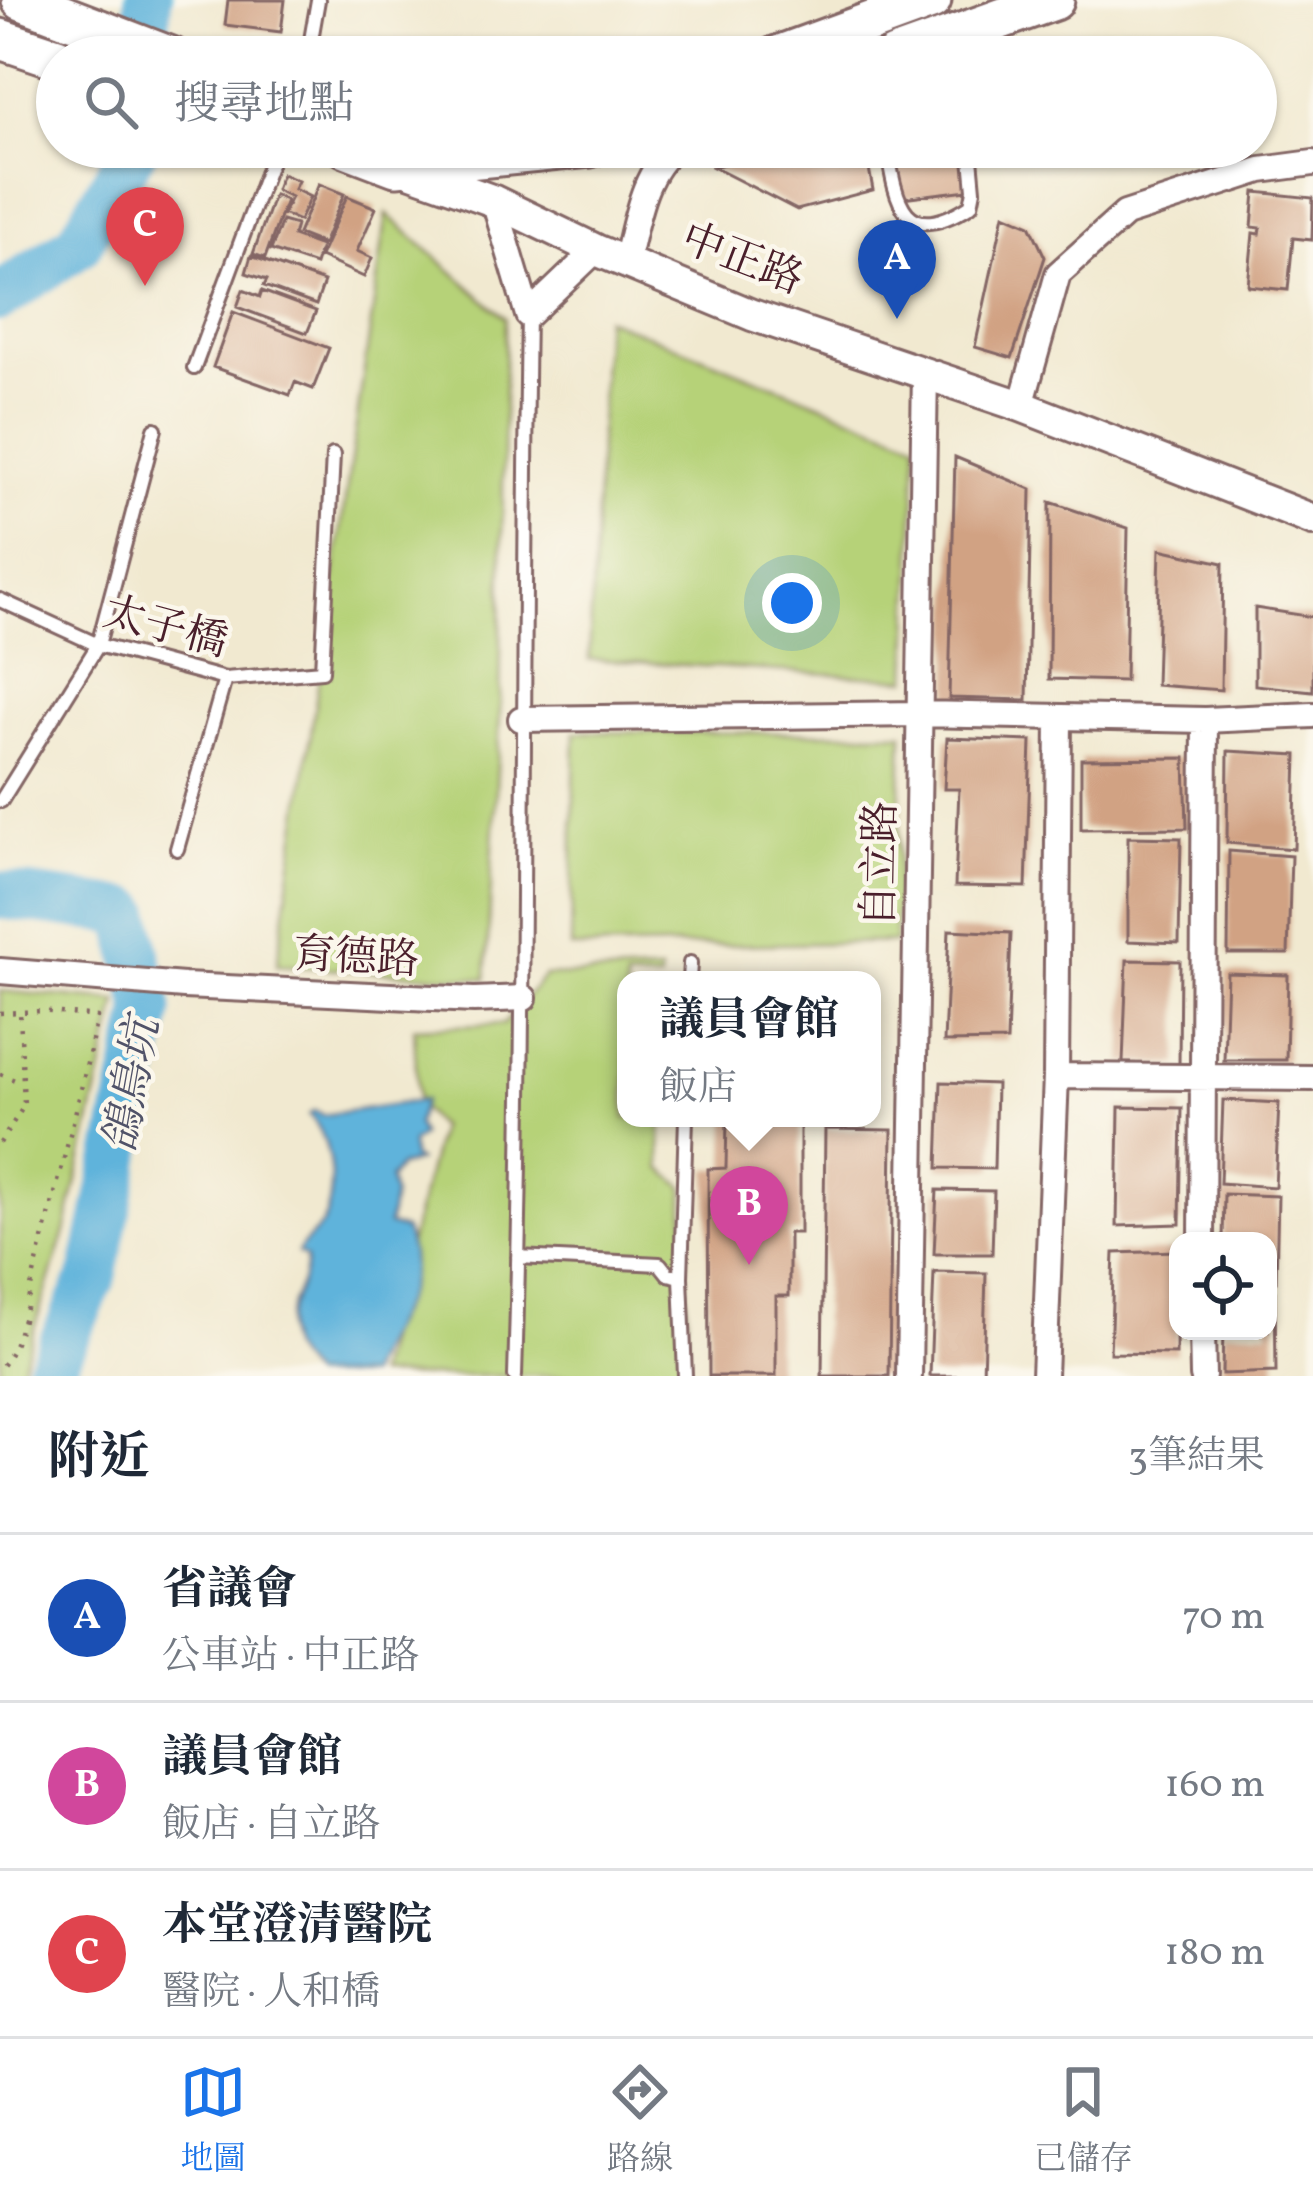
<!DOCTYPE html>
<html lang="zh-TW">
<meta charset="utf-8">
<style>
:root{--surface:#fff;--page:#f6f6f7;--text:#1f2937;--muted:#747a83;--line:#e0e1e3;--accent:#1a73e8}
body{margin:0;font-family:Vollkorn,"Noto Serif TC",serif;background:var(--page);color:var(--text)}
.controls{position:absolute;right:36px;bottom:36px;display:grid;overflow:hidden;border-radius:24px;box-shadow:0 3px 9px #0004}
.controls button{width:108px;height:108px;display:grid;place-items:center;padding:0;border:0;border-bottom:3px solid var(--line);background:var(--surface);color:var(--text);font:60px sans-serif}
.you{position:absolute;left:792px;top:603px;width:42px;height:42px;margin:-30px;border:9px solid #fff;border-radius:50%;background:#1a73e8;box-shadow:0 0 0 18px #1a73e833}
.badge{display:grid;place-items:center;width:78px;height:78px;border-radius:50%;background:var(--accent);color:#fff;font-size:39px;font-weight:700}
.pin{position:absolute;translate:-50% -99px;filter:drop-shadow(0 3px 6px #0008)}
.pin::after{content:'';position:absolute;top:63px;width:42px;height:36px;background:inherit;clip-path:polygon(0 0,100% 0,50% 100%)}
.popup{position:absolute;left:617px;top:971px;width:264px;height:156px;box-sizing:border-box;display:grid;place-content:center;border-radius:24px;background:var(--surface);filter:drop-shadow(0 3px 9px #0005);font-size:39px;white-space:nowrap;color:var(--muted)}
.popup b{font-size:45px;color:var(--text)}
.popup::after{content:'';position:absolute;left:50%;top:100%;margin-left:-24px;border:24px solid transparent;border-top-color:var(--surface)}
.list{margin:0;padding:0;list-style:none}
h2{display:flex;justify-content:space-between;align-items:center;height:156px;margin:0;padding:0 48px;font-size:51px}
h2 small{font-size:39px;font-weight:400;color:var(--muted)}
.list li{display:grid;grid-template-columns:78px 1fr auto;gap:36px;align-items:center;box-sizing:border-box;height:168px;padding:0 48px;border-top:3px solid var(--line)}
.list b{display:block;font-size:45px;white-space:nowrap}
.list p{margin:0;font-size:39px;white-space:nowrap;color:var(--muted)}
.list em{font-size:39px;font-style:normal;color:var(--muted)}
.icon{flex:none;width:66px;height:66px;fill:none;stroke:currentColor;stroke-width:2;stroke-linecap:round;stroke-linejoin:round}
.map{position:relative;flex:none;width:1313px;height:1376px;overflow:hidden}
.search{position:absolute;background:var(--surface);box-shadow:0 3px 9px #0004;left:36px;right:36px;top:36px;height:132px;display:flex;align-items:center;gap:30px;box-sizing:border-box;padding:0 42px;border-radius:66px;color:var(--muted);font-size:45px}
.sheet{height:660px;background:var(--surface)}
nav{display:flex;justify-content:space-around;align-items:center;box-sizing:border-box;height:168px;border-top:3px solid var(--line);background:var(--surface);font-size:33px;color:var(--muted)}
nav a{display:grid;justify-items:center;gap:6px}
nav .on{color:var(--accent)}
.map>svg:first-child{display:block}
.green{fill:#b6d278;stroke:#807852;stroke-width:3}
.water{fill:#5fb3db;stroke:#546983;stroke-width:3}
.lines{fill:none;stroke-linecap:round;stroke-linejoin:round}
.river{stroke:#5fb3db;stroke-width:48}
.building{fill:#d1a283}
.service-casing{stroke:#846665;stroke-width:18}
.minor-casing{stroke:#846665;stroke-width:30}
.tertiary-casing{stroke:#846665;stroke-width:36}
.primary-casing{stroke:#846665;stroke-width:45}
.path{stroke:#846665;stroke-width:4.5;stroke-dasharray:3 9;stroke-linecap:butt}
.service{stroke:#fff;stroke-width:12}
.minor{stroke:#fff;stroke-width:24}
.tertiary{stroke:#fff;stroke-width:30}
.primary{stroke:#fff;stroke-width:39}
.labels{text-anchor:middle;stroke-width:9;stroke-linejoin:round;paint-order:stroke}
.street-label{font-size:42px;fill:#4a1f2b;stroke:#fbf7ec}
.water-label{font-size:45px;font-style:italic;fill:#515369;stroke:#fbf7ec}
</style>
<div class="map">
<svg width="1313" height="1376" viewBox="0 0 1313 1376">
<rect width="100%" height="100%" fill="#fbf7ec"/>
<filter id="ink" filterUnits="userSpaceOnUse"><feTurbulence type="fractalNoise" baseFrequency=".00833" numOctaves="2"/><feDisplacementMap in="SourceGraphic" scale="24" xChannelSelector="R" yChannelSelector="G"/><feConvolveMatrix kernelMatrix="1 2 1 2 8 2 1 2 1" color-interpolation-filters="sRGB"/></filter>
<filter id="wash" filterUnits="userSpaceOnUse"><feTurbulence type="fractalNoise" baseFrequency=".004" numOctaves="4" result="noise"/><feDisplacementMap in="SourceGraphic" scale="48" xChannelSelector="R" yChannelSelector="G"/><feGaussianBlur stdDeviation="2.7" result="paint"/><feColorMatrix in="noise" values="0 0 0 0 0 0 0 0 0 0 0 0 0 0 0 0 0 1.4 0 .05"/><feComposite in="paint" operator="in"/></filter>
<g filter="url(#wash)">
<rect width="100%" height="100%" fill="#f1e9d0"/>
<!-- green -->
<path class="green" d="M387,214l118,104 -5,396 -14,265 -209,-14z
M605,318l312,124 -9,237 -319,-20z
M575,732l328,1 -8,209 -324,6z
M660,972v8h-34v138h35v50l23,19 4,189h-312l63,-249 -21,-22 -4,-77 90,-4 40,-48z
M0,991l118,10 -53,231 -46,144h-19z"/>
<!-- water -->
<path class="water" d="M424,1100l-8,24 5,12 -10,7 1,14 5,4 -18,6 -10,12 4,17 -5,29 16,5c26,59 -20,92 -36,146h-58c-7,-11 -19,-20 -22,-32 -9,-33 18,-56 18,-86l-8,-5c5,-13 16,-17 24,-29 16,-26 10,-88 -13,-109l5,-4 9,4z"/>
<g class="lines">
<!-- river -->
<path class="river" d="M143,57l5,-57
M0,297l78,-53 57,-97
M0,895l128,17 21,99 -56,265 -46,100"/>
</g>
<g id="blocks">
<!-- building -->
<path class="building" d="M228,0h57l-4,32 -56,-7z
M788,147h77l8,43 -76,20 -84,-43z
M894,147h69l5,43 -67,8z
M282,174l16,7 -4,8 16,8 -11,24 -16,-7 8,-17 -15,-7z
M319,184l25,10 -21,50 -25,-10z
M1255,192l58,6 -1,42 -19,-2 -5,52 -40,-4 5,-53 7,1 1,-6 -9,-1z
M274,195l12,5 -21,58 -12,-4z
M347,196l29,12 -19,43 15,7 -8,19 -44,-20z
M1004,214l26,11 15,32 -33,101 -37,-11z
M282,221l14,4 -3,11 28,10 -6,19 -44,-15z
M251,256l73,26 -8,23 -52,-19 3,-6 -21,-7z
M243,290l17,7 2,-6 54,20 -9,22 -70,-26z
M233,312l96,36 -16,41 -18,-7 -5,13 -77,-28z
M955,457l76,32 -4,211 -78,-2z
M1050,502l78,26 -3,153 -76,-2z
M1160,549l63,14 -2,127 -65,-5z
M1255,608l58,9v74l-58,-6z
M947,738l84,3 -5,146 -71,-1 4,-97h-15z
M1228,751l69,4 -3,94 -67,-6z
M1185,758l2,70 -106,1v-70z
M1128,837l53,1 -2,105 -51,-2z
M1229,851l62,5 -3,98h-60z
M949,930l62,3 -4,108 -63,1z
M1127,960l53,1 -1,104 -56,-2z
M1227,973l61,2 -2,85h-62z
M941,1082l55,2 -2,85 -56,-1z
M1223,1100l56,3 -4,84 -55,-4z
M1119,1107l63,1 -2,116 -63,2z
M727,1118h73v115h-11v63h-13v80h-67l-1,-207 18,-1z
M825,1129l67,1 -3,246h-67z
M937,1190l57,1 -2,63h-58z
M1224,1194l54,2 -2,85h-8v-40h-45z
M1177,1251l-1,103 -66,-1 4,-100z
M934,1272l52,1 -3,103h-53z
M1268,1292h7l1,80 -54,2 1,-43h45z"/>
</g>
</g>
<g filter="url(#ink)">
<use href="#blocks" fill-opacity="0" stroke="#846665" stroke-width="3"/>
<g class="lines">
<!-- service casing -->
<g class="service-casing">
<path id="service" d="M308,57l10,-57
M887,147c9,55 16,102 84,58l3,-15 -4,-43
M194,368l82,-221
M0,600l98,45 127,34 97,-8 11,-216
M1,801l97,-156 57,-216
M177,849l48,-170
M689,980l1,-17
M518,1257l142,7 8,10 13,3
M515,1376c11,-354 7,-707 13,-1061
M685,1376l-4,-99 5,-159"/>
</g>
<!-- minor casing -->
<g class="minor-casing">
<path id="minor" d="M494,201l34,114 68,-65
M626,262c10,-39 16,-90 50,-115
M1021,406l37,-132 67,-60 136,-44 52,-7
M521,719l398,-5 286,6 108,-5
M0,971l184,15 290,14 50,-2
M1056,1076l257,2
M1202,1241l3,-521
M1202,1331l1,45
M909,1376l16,-1005
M1044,1376l12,-300 3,-359"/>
</g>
<!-- tertiary casing -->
<g class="tertiary-casing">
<path id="tertiary" d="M401,168l93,33 102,49 156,65 269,91 292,114"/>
</g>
<!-- primary casing -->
<g class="primary-casing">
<path id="primary" d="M22,0l149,57
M0,39l57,19
M775,57l156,-57
M894,57l160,-57
M346,147l50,19 194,-19"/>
</g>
<!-- path -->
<path class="path" d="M0,1013l42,-2 55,6c-17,83 -39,164 -60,246 -9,32 -15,80 -37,105
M0,1074l22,9
M0,1143l24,-37 -4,-94"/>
<!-- service -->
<use href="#service" class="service"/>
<!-- minor -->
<use href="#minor" class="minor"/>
<!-- tertiary -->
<use href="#tertiary" class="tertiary"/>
<!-- primary -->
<use href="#primary" class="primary"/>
</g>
</g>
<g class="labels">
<!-- street labels -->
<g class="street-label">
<text transform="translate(743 257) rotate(21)" y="15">中正路</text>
<text transform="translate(166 625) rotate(15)" y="15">太子橋</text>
<text transform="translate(878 864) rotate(-89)" y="15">自立路</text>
<text transform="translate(356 955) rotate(3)" y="15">育德路</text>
</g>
<!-- water labels -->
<g class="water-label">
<text transform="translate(130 1085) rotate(-80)" y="16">鴿鳥坑</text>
</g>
</g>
</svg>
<div class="controls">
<button><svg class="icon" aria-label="locate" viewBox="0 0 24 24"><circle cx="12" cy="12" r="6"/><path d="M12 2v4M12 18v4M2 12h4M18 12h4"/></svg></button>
</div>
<div class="you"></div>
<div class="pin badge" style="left:897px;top:319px;background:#1a4fb4">A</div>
<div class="pin badge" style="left:749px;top:1265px;background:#d1479c">B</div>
<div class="popup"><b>議員會館</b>飯店</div>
<div class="pin badge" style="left:145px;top:286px;background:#e0444e">C</div>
<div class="search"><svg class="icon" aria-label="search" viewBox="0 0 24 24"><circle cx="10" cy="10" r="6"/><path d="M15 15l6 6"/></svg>搜尋地點</div>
</div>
<section class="sheet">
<h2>附近<small>3筆結果</small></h2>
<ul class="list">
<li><span class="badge" style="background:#1a4fb4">A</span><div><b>省議會</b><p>公車站 · 中正路</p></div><em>70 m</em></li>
<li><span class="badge" style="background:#d1479c">B</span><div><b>議員會館</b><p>飯店 · 自立路</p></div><em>160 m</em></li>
<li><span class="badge" style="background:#e0444e">C</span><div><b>本堂澄清醫院</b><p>醫院 · 人和橋</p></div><em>180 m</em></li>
</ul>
</section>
<nav>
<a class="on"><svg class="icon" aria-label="map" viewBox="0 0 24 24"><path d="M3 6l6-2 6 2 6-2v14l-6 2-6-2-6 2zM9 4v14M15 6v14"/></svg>地圖</a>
<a><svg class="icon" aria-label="directions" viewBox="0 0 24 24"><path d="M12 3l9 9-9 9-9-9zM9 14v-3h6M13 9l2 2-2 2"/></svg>路線</a>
<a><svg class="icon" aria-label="saved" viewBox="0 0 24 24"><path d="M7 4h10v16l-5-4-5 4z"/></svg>已儲存</a>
</nav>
